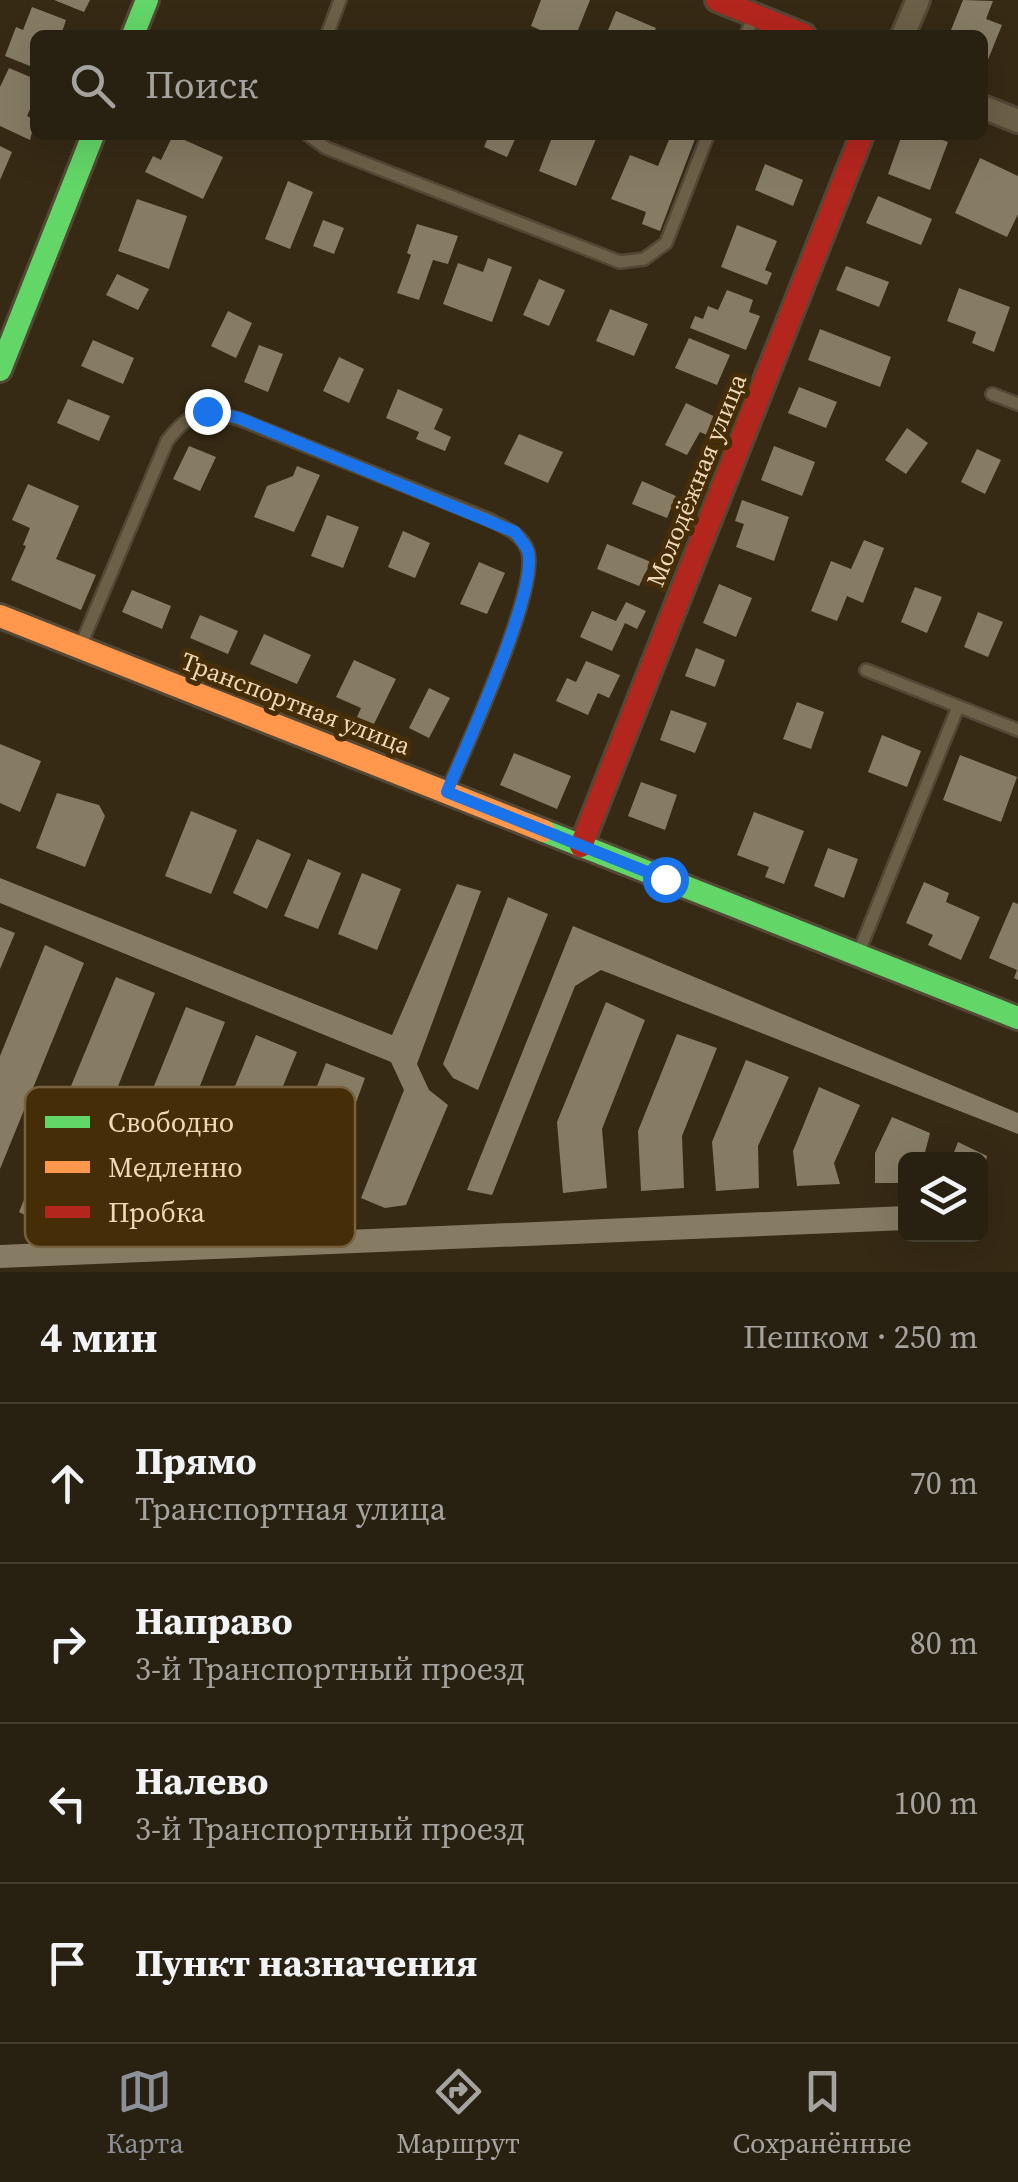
<!DOCTYPE html>
<html lang="ru">
<meta charset="utf-8">
<style>
:root{--surface:#282010;--page:#342d1e;--text:#f1f3f6;--muted:#a5a39f;--line:#443e30;--accent:#8c9099}
body{margin:0;font-family:"Source Serif 4",serif;background:var(--page);color:var(--text)}
.controls{position:absolute;right:30px;bottom:30px;display:grid;overflow:hidden;border-radius:15px;box-shadow:0 10px 40px #0002}
.controls button{width:90px;height:90px;display:grid;place-items:center;padding:0;border:0;border-bottom:2px solid var(--line);background:var(--surface);color:var(--text);font:50px sans-serif}
.stop{position:absolute;width:30px;height:30px;margin:-22px;border:8px solid #1a73e8;border-radius:50%;background:#fff}
.stop.end{background:#1a73e8;border-color:#fff;box-shadow:0 2px 10px #0008}
.list{margin:0;padding:0;list-style:none}
h2{display:flex;justify-content:space-between;align-items:center;height:130px;margin:0;padding:0 40px;font-size:42px}
h2 small{font-size:32px;font-weight:400;color:var(--muted)}
.list li{display:grid;grid-template-columns:65px 1fr auto;gap:30px;align-items:center;box-sizing:border-box;height:160px;padding:0 40px;border-top:2px solid var(--line)}
.list b{display:block;font-size:38px;white-space:nowrap}
.list p{margin:0;font-size:32px;white-space:nowrap;color:var(--muted)}
.list em{font-size:32px;font-style:normal;color:var(--muted)}
.icon{flex:none;width:55px;height:55px;fill:none;stroke:currentColor;stroke-width:2;stroke-linecap:round;stroke-linejoin:round}
.map{position:relative;flex:none;width:1018px;height:1272px;overflow:hidden}
.search{position:absolute;background:var(--surface);box-shadow:0 10px 40px #0002;left:30px;right:30px;top:30px;height:110px;display:flex;align-items:center;gap:25px;box-sizing:border-box;padding:0 35px;border-radius:15px;color:var(--muted);font-size:38px}
.sheet{height:770px;background:var(--surface)}
nav{display:flex;justify-content:space-around;align-items:center;box-sizing:border-box;height:140px;border-top:2px solid var(--line);background:var(--surface);font-size:28px;color:var(--muted)}
nav a{display:grid;justify-items:center;gap:5px}
nav .on{color:var(--accent)}
.map>svg:first-child{display:block}
.building{fill:#867c64}
.lines{fill:none;stroke-linecap:round;stroke-linejoin:round}
.lane-casing{stroke:#534736;stroke-width:16}
.street-casing{stroke:#534736;stroke-width:28}
.fast-casing{stroke:#534736;stroke-width:28}
.slow-casing{stroke:#534736;stroke-width:28}
.jam-casing{stroke:#534736;stroke-width:28}
.lane{stroke:#6d6048;stroke-width:11}
.street{stroke:#6d6048;stroke-width:22}
.fast{stroke:#63d668;stroke-width:22}
.slow{stroke:#ff974d;stroke-width:22}
.jam{stroke:#b3261e;stroke-width:22}
.route{stroke:#1a73e8;stroke-width:12}
.labels{text-anchor:middle;stroke-width:10;stroke-linejoin:round;paint-order:stroke}
.street-label{font-size:25px;fill:#efd7b7;stroke:#442d07}
.key{fill:#442d07;stroke:#77603c;stroke-width:2.5}
.key-label{font-size:28px;fill:#efd7b7}
</style>
<div class="map">
<svg width="1018" height="1272" viewBox="0 0 1018 1272">
<rect width="100%" height="100%" fill="#362a15"/>
<!-- building -->
<path class="building" d="M54,0h36l-6,12z
M541,0h49l-14,35h-24l-21,-9z
M963,0l30,1 -7,18 16,6 -19,47v-37h-34z
M32,7l34,13 -5,15h-26v33l-30,-12 11,-29 7,3z
M616,11l40,17 -3,7h-47z
M9,68l26,11v19l-8,18 8,4 -5,20 -30,-14v-39z
M173,135l50,22 -20,42 -58,-27 8,-16 8,4z
M489,135h28l-10,22 -23,-10z
M553,135h33l10,4 -20,47 -37,-15z
M671,135l24,4 -35,92 -18,-7 4,-12 -35,-13 19,-44 28,11z
M902,135h27l19,7 -18,48 -42,-16z
M0,146l12,6 -12,28z
M980,158l38,18v38l-11,23 -52,-24z
M765,164l38,16 -10,26 -38,-16z
M288,181l25,11 -23,57 -25,-10z
M878,196l54,23 -11,26 -55,-22z
M137,199l50,17 -18,53 -51,-18z
M323,220l21,8 -10,26 -21,-8z
M417,224l41,12 -10,28 -15,-4 -14,40 -22,-7 14,-38 -4,-2z
M737,225l40,16 -12,29 7,3 -5,12 -46,-18z
M488,258l24,9 -20,55 -49,-18 15,-41 25,9z
M846,266l43,16 -10,25 -43,-17z
M117,274l32,15 -11,21 -32,-15z
M539,279l26,11 -16,36 -26,-11z
M959,288l51,19 -16,45 -22,-9 4,-11 -29,-11z
M727,290l26,10 -4,12 11,4 -14,34 -56,-22 5,-12 8,3 5,-13 10,4z
M610,309l38,15 -14,32 -38,-15z
M228,311l24,12 -16,35 -25,-12z
M820,329l71,28 -11,30 -72,-27z
M689,338l41,17 -13,30 -42,-17z
M93,340l41,18 -11,26 -42,-18z
M259,345l24,9 -15,38 -24,-10z
M339,357l25,12 -15,34 -26,-12z
M799,387l38,15 -11,26 -38,-15z
M398,389l45,20 -9,20 17,8 -6,14 -29,-12 3,-7 -33,-14z
M68,399l42,17 -11,25 -42,-18z
M686,403l36,17 -9,18 -13,-6 -13,23 -22,-10z
M907,428l21,15 -22,31 -21,-14z
M519,434l44,18 -15,31 -44,-19z
M189,446l27,11 -16,34 -27,-12z
M774,446l41,16 -13,34 -41,-16z
M977,449l24,11 -16,34 -24,-12z
M297,466l23,9 -26,57 -40,-15 13,-31 26,-10z
M642,481l34,15 -9,22 -35,-14z
M28,484l51,22 -23,53 40,16 -15,35 -70,-30 15,-34 -3,-1 7,-17 -18,-8z
M742,500l47,17 -15,44 -38,-14 8,-23 -9,-3z
M327,515l32,12 -16,41 -32,-12z
M403,531l27,12 -15,35 -27,-11z
M864,540l20,8 -21,55 -16,-7 -10,25 -26,-10 20,-50 20,8z
M607,544l44,18 -12,24 -42,-17z
M479,562l26,11 -18,41 -27,-10z
M719,584l33,14 -16,39 -33,-14z
M915,587l27,10 -15,36 -26,-11z
M132,590l39,16 -9,23 -40,-17z
M626,602l20,9 -9,18 -12,-6 -13,28 -32,-14 12,-26 24,10z
M978,612l25,10 -15,35 -24,-10z
M200,615l38,16 -10,23 -38,-16z
M264,634l47,21 -14,29 -47,-20z
M696,648l29,12 -10,27 -30,-11z
M354,660l42,19 -22,45 -17,-7 4,-9 -25,-11z
M586,661l34,14 -11,23 -11,-5 -10,22 -32,-14 11,-23 9,4z
M429,688l21,10 -21,40 -20,-10z
M797,702l27,10 -13,37 -28,-10z
M671,710l36,13 -12,30 -35,-13z
M882,735l39,16 -14,36 -39,-15z
M0,744l41,17 -21,51 -20,-9z
M514,753l57,23 -14,33 -57,-24z
M960,755l57,22 -16,45 -58,-22z
M641,782l36,13 -12,35 -37,-14z
M57,793l42,12 6,11 -20,51 -49,-19z
M191,811l46,19 -26,64 -46,-18z
M754,812l50,19 -20,53 -19,-7 4,-10 -32,-12z
M257,839l34,15 -24,55 -34,-16z
M828,848l30,11 -14,39 -30,-12z
M308,859l33,14 -23,56 -34,-13z
M362,873l39,16 -24,61 -39,-16z
M0,878l392,157 65,-151 24,7 -64,173 12,26 19,15 -42,100 -21,3 -24,-10 43,-108 -13,-28 -391,-159z
M924,882l25,11 -3,9 34,15 -19,43 -33,-15 5,-10 -27,-12z
M508,897l40,17 -70,176 -25,-12 -10,-14z
M1013,902l5,2v76l-4,-2 3,-8 -28,-12z
M573,926l445,187v21l-417,-164 -26,16 -83,209 -25,-5z
M0,927l15,6 -15,36z
M45,945l39,18 -84,206v-113z
M116,977l39,16 -90,227 -25,3 -21,-11z
M606,1002l39,18 -43,109 5,59 -44,5 -6,-71z
M186,1007l39,15 -76,194 -45,-7z
M677,1034l40,14 -35,88 2,52 -43,3 -3,-60z
M256,1035l41,17 -64,155 -23,2 -22,-9z
M746,1060l43,17 -31,69 1,42 -43,3 -4,-49z
M326,1063l39,15 -49,135 -46,-6z
M819,1087l41,18 -26,58 6,21 -43,2 -4,-35z
M892,1117l38,16 -7,27h-17v23h-31v-30z
M958,1142l29,14 -5,24 -2,-20h-29z
M906,1206v24l-906,38v-23z"/>
<g class="lines">
<!-- lane casing -->
<g class="lane-casing">
<path id="lane" d="M327,35l13,-35
M746,35l8,-20
M308,135l18,13 294,114 24,-3 22,-16 42,-108
M992,394l26,10
M80,647l87,-206c25,-32 35,-31 72,-22l249,100c16,8 35,15 40,33 10,41 -62,194 -81,240
M866,670l152,60
M858,954l100,-247"/>
</g>
<!-- street casing -->
<g class="street-casing">
<path id="street" d="M903,35l15,-35
M983,107l35,14"/>
</g>
<!-- fast casing -->
<g class="fast-casing">
<path id="fast" d="M133,35l14,-35
M0,370l93,-235
M544,831l474,187"/>
</g>
<!-- slow casing -->
<g class="slow-casing">
<path id="slow" d="M0,616l544,215"/>
</g>
<!-- jam casing -->
<g class="jam-casing">
<path id="jam" d="M717,0l87,35
M581,846l281,-711"/>
</g>
<!-- lane -->
<use href="#lane" class="lane"/>
<!-- street -->
<use href="#street" class="street"/>
<!-- fast -->
<use href="#fast" class="fast"/>
<!-- slow -->
<use href="#slow" class="slow"/>
<!-- jam -->
<use href="#jam" class="jam"/>
</g>
<g class="lines">
<!-- route -->
<path class="route" d="M207,411l32,7 276,114c4,6 11,13 13,19 11,40 -63,196 -81,241l218,87"/>
</g>
<g class="labels">
<!-- street labels -->
<g class="street-label">
<text transform="translate(696 480) rotate(-68)" y="9">Молодёжная улица</text>
<text transform="translate(296 703) rotate(21)" y="9">Транспортная улица</text>
</g>
</g>
<!-- legend -->
<rect x="25" y="1087" width="330" height="160" rx="15" class="key"/>
<rect x="45" y="1116" width="45" height="12" fill="#63d668"/>
<rect x="45" y="1161" width="45" height="12" fill="#ff974d"/>
<rect x="45" y="1206" width="45" height="12" fill="#b3261e"/>
<g class="key-label">
<text x="108" y="1132">Свободно</text>
<text x="108" y="1177">Медленно</text>
<text x="108" y="1222">Пробка</text>
</g>
</svg>
<div class="controls">
<button><svg class="icon" aria-label="layers" viewBox="0 0 24 24"><path d="M12 4l9 5-9 5-9-5zM3 14l9 5 9-5"/></svg></button>
</div>
<div class="stop" style="left:665px;top:879px"></div>
<div class="stop end" style="left:207px;top:411px"></div>
<div class="search"><svg class="icon" aria-label="search" viewBox="0 0 24 24"><circle cx="10" cy="10" r="6"/><path d="M15 15l6 6"/></svg>Поиск</div>
</div>
<section class="sheet">
<h2>4 мин<small>Пешком · 250 m</small></h2>
<ul class="list">
<li><svg class="icon" aria-label="ahead" viewBox="0 0 24 24"><path d="M12 20V5M6 11l6-6 6 6"/></svg><div><b>Прямо</b><p>Транспортная улица</p></div><em>70 m</em></li>
<li><svg class="icon" aria-label="right" viewBox="0 0 24 24"><path d="M7 20v-9h11M14 6l5 5-5 5"/></svg><div><b>Направо</b><p>3-й Транспортный проезд</p></div><em>80 m</em></li>
<li><svg class="icon" aria-label="left" viewBox="0 0 24 24"><path d="M17 20v-9H6M10 6l-5 5 5 5"/></svg><div><b>Налево</b><p>3-й Транспортный проезд</p></div><em>100 m</em></li>
<li><svg class="icon" aria-label="arrive" viewBox="0 0 24 24"><path d="M6 21V4h12l-3 4 3 4H6"/></svg><div><b>Пункт назначения</b></div></li>
</ul>
</section>
<nav>
<a class="on"><svg class="icon" aria-label="map" viewBox="0 0 24 24"><path d="M3 6l6-2 6 2 6-2v14l-6 2-6-2-6 2zM9 4v14M15 6v14"/></svg>Карта</a>
<a><svg class="icon" aria-label="directions" viewBox="0 0 24 24"><path d="M12 3l9 9-9 9-9-9zM9 14v-3h6M13 9l2 2-2 2"/></svg>Маршрут</a>
<a><svg class="icon" aria-label="saved" viewBox="0 0 24 24"><path d="M7 4h10v16l-5-4-5 4z"/></svg>Сохранённые</a>
</nav>
